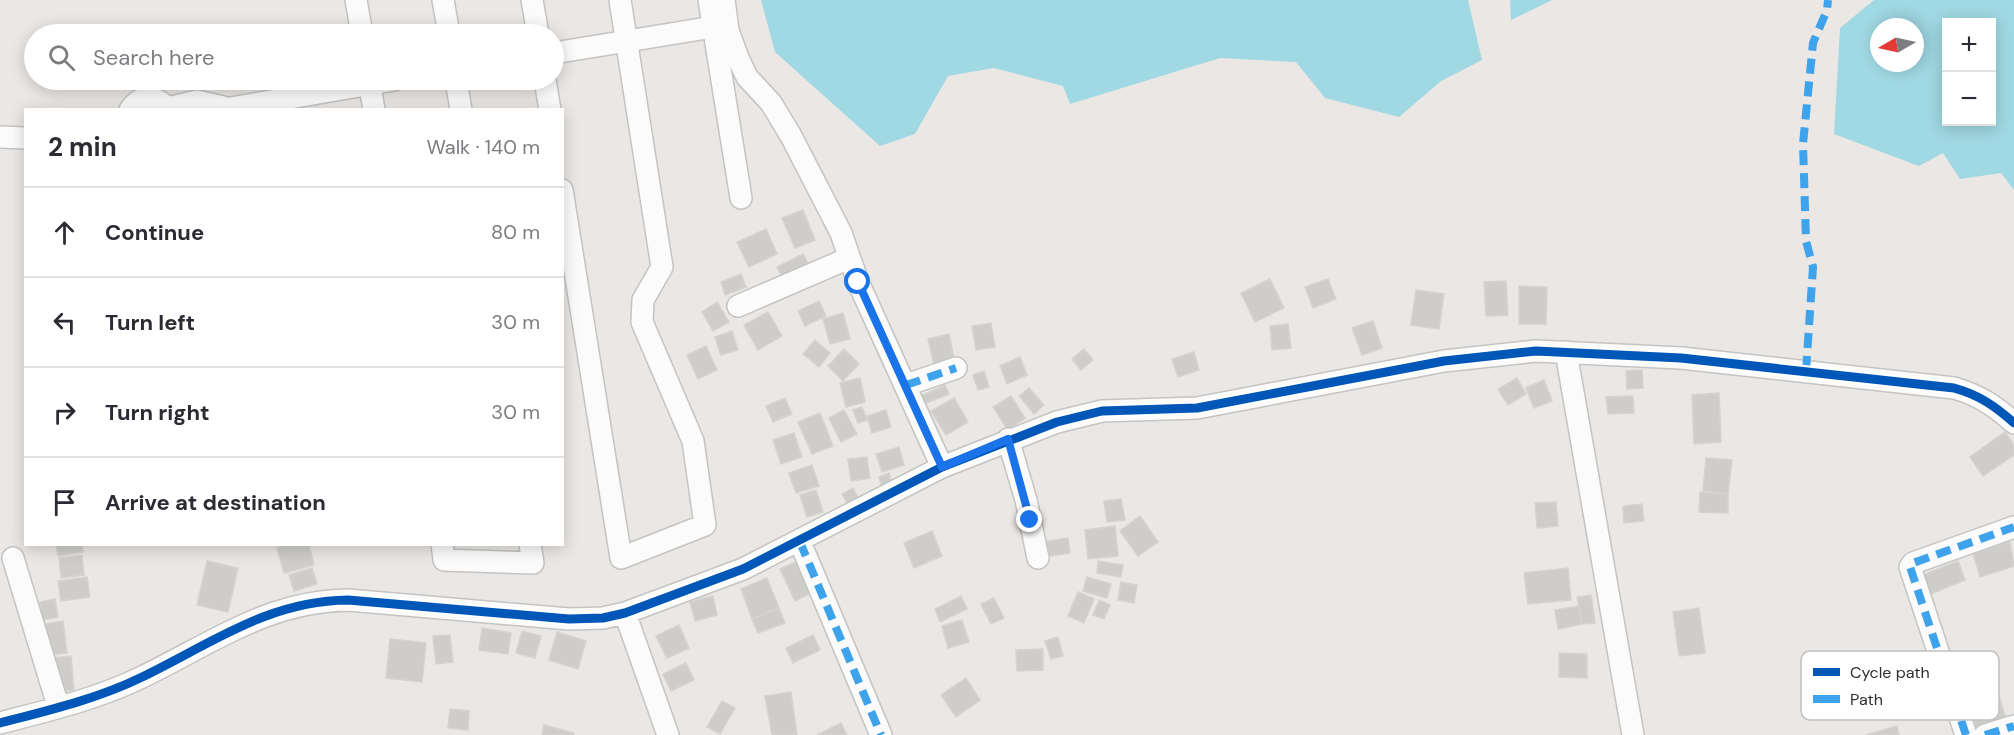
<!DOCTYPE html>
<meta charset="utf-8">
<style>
:root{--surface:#fff;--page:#f2f2f3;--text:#2b2b33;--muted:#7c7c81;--line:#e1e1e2}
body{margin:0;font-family:"DM Sans",sans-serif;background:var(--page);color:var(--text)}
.controls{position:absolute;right:18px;top:18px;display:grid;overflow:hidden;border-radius:0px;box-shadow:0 3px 15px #0003}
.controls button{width:54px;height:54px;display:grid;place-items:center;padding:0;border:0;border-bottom:2px solid var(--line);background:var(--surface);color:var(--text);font:30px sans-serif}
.compass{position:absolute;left:1870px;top:18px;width:54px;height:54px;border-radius:50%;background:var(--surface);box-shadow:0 3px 15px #0003;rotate:261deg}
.stop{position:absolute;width:18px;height:18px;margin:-14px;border:4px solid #1a73e8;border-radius:50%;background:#fff}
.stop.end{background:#1a73e8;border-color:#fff;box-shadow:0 2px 6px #0008}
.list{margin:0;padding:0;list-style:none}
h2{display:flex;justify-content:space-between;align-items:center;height:78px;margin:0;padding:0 24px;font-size:26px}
h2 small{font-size:20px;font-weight:400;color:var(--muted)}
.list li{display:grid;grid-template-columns:39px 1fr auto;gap:18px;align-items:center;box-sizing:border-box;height:90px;padding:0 24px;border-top:2px solid var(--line)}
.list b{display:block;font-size:22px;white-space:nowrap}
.list em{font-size:20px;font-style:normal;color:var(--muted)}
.icon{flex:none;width:33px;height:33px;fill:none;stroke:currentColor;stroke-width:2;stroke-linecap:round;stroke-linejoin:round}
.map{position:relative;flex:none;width:2014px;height:735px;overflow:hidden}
.search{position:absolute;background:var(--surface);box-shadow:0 3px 15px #0003;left:24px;top:24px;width:540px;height:66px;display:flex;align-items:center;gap:15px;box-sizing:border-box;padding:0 21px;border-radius:33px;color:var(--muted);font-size:22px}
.panel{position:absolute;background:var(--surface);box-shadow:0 3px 15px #0003;left:24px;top:108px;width:540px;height:438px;border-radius:0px}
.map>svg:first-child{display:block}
.water{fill:#a0d8e3;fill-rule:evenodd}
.building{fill:#cfcdca;stroke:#d5d3d0;stroke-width:1.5}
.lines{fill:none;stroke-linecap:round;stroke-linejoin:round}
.minor-casing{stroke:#c4c4c3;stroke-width:24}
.minor{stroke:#fcfbfb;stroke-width:21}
.quiet{stroke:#3ea3eb;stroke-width:8;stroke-dasharray:15 8;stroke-linecap:butt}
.cycleway-casing{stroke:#fff;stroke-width:13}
.cycleway{stroke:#0057b8;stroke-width:9}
.route{stroke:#1a73e8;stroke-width:8}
.key{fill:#fff;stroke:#c0c0c0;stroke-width:1.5}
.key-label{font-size:16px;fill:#2d2d2d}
</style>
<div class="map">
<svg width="2014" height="735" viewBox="0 0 2014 735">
<rect width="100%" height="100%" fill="#eae7e4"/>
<!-- water -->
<path class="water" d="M761,0h707l14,60 -41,21 -42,36 -74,-19 -29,-36 -76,-4 -150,46 -7,-18 -69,-18 -46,8 -33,58 -35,12 -105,-94z
M1510,0h42l-41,20z
M1874,0h140v190l-13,-17 -41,6 -17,-26 -24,13 -85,-32 6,-106zM1946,22h46v100h-46zM1879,27h36v36h-36z"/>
<!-- building -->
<path class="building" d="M803,210l12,30 -20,8 -13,-30z
M766,229l11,25 -28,13 -12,-25z
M803,254l9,17 -26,13 -9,-17z
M741,274l5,13 -21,8 -4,-13z
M1270,279l14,29 -29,14 -14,-29z
M1328,279l8,20 -23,9 -8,-21z
M1506,281l2,34 -22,1 -2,-34z
M1519,286l28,1 -1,37h-27z
M1416,290l28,4 -5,35 -28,-4z
M819,301l7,15 -21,10 -7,-15z
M717,302l12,20 -16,9 -11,-19z
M768,312l14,24 -24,14 -14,-25z
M843,313l7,26 -20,5 -7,-25z
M1373,321l9,27 -20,7 -10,-27z
M991,323l4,24 -19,3 -4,-24z
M1288,324l3,24 -19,2 -2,-24z
M732,331l6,19 -17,5 -6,-18z
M949,334l6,30 -20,5 -7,-30z
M815,340l15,13 -11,14 -16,-13z
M706,346l11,24 -19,9 -11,-24z
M844,349l15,15 -16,17 -15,-15z
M1084,349l9,11 -12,10 -9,-11z
M1194,352l5,18 -21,7 -6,-18z
M1020,357l7,18 -20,9 -7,-18z
M1642,370l1,18 -16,1 -1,-18z
M984,371l5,16 -11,3 -5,-15z
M860,378l5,24 -19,5 -6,-24z
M1517,378l9,16 -18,11 -10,-16z
M1544,380l8,21 -18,7 -8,-20z
M945,385l4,9 -25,10 -3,-8z
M1029,388l15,17 -10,9 -15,-18z
M1719,393l2,49 -27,2 -2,-49z
M1011,396l14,22 -17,12 -15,-23z
M1633,396l1,17 -26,1 -2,-17z
M785,398l7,16 -19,8 -7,-16z
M954,398l14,24 -22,13 -15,-24z
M862,407l5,13 -9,3 -5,-13z
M844,410l13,24 -16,8 -12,-24z
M886,410l5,17 -19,6 -5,-17z
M820,413l13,33 -21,8 -14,-32z
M2005,432l9,13v10l-31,21 -13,-19z
M794,433l8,24 -21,7 -8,-24z
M899,447l5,18 -22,7 -6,-18z
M867,457l3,21 -19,3 -3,-22z
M1706,458l26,2 -4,34 -25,-3z
M812,465l7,21 -23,7 -7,-20z
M889,473l3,10 -10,4 -3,-10z
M853,488l6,12 -10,6 -7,-12z
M816,490l7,22 -16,5 -7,-22z
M1700,492l28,2v19l-29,-1z
M1121,499l4,21 -18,2 -3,-21z
M1556,502l2,24 -21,2 -2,-25z
M1642,504l2,17 -20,2 -1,-17z
M1140,516l18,26 -20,14 -18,-25z
M1115,526l3,30 -30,3 -3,-29z
M932,531l10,25 -28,12 -10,-25z
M1068,538l2,15 -27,4 -2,-15z
M2010,542l4,24 -34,11 -7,-23z
M56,544h26l1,8 -25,4z
M290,544h19l5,21 -30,8 -7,-25z
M82,555l2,20 -23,3 -2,-20z
M207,561l31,7 -10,44 -31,-7z
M1098,561l25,4 -2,12 -24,-4z
M1958,561l7,19 -39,16 -8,-19z
M796,562l15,31 -16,8 -15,-32z
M312,568l5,16 -23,7 -5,-16z
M1568,568l3,32 -43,4 -4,-31z
M87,577l3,20 -29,4 -3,-20z
M1087,577l24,7 -4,14 -24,-7z
M767,578l12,30 -27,11 -11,-30z
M1121,582l16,3 -3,18 -16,-3z
M1078,592l16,7 -10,24 -16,-7z
M1591,595l4,28 -13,1 -5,-27z
M713,596l4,19 -22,6 -5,-19z
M961,596l6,13 -27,13 -5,-13z
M994,598l10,20 -13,6 -10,-20z
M55,599l3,18 -15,3 -3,-18z
M1099,600l11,5 -6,14 -11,-4z
M1578,606l4,18 -24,5 -3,-19z
M779,608l6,15 -27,10 -6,-14z
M1699,608l6,45 -26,3 -6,-44z
M962,620l7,22 -21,6 -6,-22z
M63,621l4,32 -18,2 -4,-31z
M679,625l10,23 -22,10 -11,-22z
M482,628l29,5 -3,21 -29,-4z
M522,631l19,5 -6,22 -19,-5z
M557,632l29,9 -8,28 -29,-9z
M450,635l3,27 -17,2 -3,-28z
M813,635l7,15 -27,13 -7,-15z
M1058,637l5,19 -12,3 -6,-18z
M390,639l36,4 -4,39 -36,-4z
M1043,649v21l-26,1 -1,-21z
M1559,653l28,1v24l-28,-1z
M71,656l3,34 -18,2 -3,-34z
M686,663l8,17 -23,11 -8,-17z
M966,678l14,22 -24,17 -15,-22z
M791,692l6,43h-25l-7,-39z
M2000,699l6,20 -29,9 -7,-20z
M722,701l13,7 -15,26 -13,-7z
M450,709l19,2 -1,19 -20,-2z
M841,723l6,12h-30z
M544,725l30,8 -1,2h-31z
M1897,726l2,9h-33z"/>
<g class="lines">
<!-- minor casing -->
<g class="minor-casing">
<path id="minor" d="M356,0l6,34
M443,0l6,34
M532,0l6,34
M709,0l32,198
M724,0l4,30 10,28 9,19 24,26 20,33 50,97 17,49 84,185
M554,53l159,-26
M369,80l5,30
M456,80l5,30
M545,80l5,30
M168,108l29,-7 26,6
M130,110c11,-16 27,-15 39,0
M219,110l175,-30
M0,137l26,1
M562,190l59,368 84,-33 -12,-84 -51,-119 1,-22 19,-33 -42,-267
M738,306l111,-48
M1566,352l67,383
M906,385l50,-17
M1008,439l18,61 12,58
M800,542l81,193
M442,544l2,16 89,3 -3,-19
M13,558l45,148
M625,613l43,122
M0,723c46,-12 97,-24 140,-45 71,-34 127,-77 208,-78l221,19 34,-1 22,-5 118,-44 199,-102 115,-45 45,-11 95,-3 247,-47 92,-10 145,7 273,30c25,7 41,18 60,35
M1966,735l-56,-168 3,-4 101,-36
M1985,735l29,-9"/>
</g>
<!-- minor -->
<use href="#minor" class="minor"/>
<!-- quiet -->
<path class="quiet" d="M1806,371l7,-104 -7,-26 -3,-97 10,-101 14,-33 1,-10
M906,385l50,-17
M800,542l81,193
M1966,735l-56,-168 3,-4 101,-36
M1985,735l29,-9"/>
<!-- cycleway casing -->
<g class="cycleway-casing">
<path id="cycleway" d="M0,723c46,-12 97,-24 140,-45 71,-34 127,-77 208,-78l221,19 34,-1 22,-5 118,-44 199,-102 115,-45 45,-11 95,-3 247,-47 92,-10 145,7 273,30c25,7 41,18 60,35"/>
</g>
<!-- cycleway -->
<use href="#cycleway" class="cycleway"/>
</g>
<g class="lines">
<!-- route -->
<path class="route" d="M858,282l84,185 66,-28 22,81"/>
</g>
<!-- legend -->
<rect x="1801" y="651" width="198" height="69" rx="9" class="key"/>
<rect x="1813" y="668" width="27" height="8" fill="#0057b8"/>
<rect x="1813" y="695" width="27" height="8" fill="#3ea3eb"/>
<g class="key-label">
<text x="1850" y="678">Cycle path</text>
<text x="1850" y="705">Path</text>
</g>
</svg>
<div class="controls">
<button>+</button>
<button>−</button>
</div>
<svg class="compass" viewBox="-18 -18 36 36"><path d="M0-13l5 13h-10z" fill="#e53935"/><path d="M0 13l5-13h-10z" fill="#7c7c81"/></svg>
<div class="stop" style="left:858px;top:282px"></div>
<div class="stop end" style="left:1030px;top:520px"></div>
<div class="search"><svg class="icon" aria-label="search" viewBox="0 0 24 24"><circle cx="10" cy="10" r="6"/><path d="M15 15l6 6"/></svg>Search here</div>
<section class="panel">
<h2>2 min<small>Walk · 140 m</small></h2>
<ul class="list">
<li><svg class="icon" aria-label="ahead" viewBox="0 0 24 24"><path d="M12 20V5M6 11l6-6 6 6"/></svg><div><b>Continue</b></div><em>80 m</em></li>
<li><svg class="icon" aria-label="left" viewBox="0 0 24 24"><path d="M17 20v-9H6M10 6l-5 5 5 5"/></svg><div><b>Turn left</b></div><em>30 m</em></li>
<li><svg class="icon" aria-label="right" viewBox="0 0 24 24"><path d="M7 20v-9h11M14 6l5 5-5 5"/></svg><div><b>Turn right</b></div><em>30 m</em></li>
<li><svg class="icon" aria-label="arrive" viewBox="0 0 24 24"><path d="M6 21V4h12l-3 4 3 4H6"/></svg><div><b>Arrive at destination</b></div></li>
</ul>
</section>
</div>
